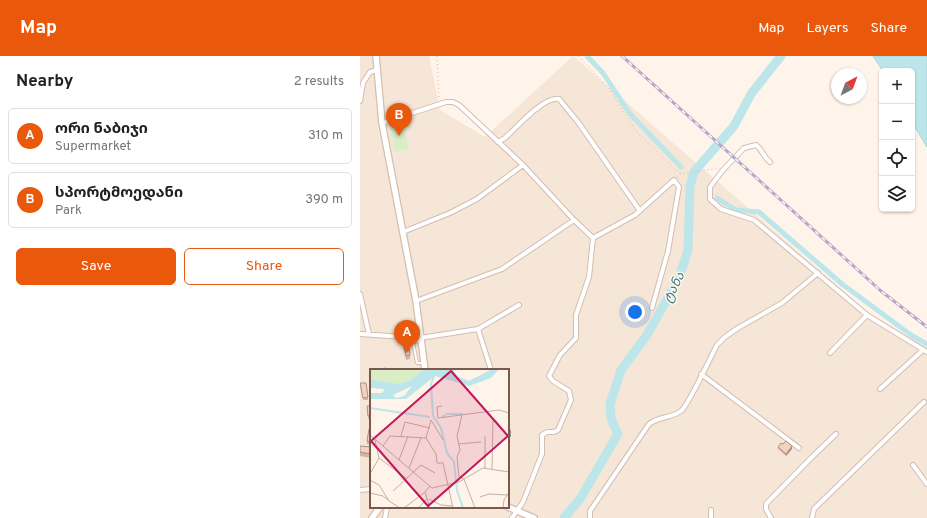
<!DOCTYPE html>
<meta charset="utf-8">
<style>
:root{--surface:#fff;--page:#f6f6f6;--text:#202124;--muted:#757577;--line:#e0e0e0;--accent:#ea580c}
body{margin:0;font-family:Overpass,"Noto Sans Georgian",sans-serif;background:var(--page);color:var(--text)}
.controls{position:absolute;right:12px;top:12px;display:grid;overflow:hidden;border-radius:6px;box-shadow:0 1px 3px #0004}
.controls button{width:36px;height:36px;display:grid;place-items:center;padding:0;border:0;border-bottom:1px solid var(--line);background:var(--surface);color:var(--text);font:20px sans-serif}
.compass{position:absolute;left:471px;top:12px;width:36px;height:36px;border-radius:50%;background:var(--surface);box-shadow:0 1px 3px #0004;rotate:41deg}
.you{position:absolute;left:275px;top:256px;width:14px;height:14px;margin:-10px;border:3px solid #fff;border-radius:50%;background:#1a73e8;box-shadow:0 0 0 6px #1a73e833}
.badge{display:grid;place-items:center;width:26px;height:26px;border-radius:50%;background:var(--accent);color:#fff;font-size:13px;font-weight:700}
.pin{position:absolute;translate:-50% -33px;filter:drop-shadow(0 1px 2px #0008)}
.pin::after{content:'';position:absolute;top:21px;width:14px;height:12px;background:inherit;clip-path:polygon(0 0,100% 0,50% 100%)}
.list{margin:0;padding:0;list-style:none}
h2{display:flex;justify-content:space-between;align-items:center;height:52px;margin:0;padding:0 16px;font-size:17px}
h2 small{font-size:13px;font-weight:400;color:var(--muted)}
.list li{display:grid;grid-template-columns:26px 1fr auto;gap:12px;align-items:center;box-sizing:border-box;height:56px;margin:0 8px 8px;padding:0 8px;border:1px solid var(--line);border-radius:6px}
.list b{display:block;font-size:15px;white-space:nowrap}
.list p{margin:0;font-size:13px;white-space:nowrap;color:var(--muted)}
.list em{font-size:13px;font-style:normal;color:var(--muted)}
.actions{display:flex;gap:8px;padding:12px 16px}
.actions a{flex:1;padding:9px 0;border:1px solid var(--accent);border-radius:6px;text-align:center;font-size:14px;color:var(--accent)}
.actions .main{background:var(--accent);color:#fff}
.icon{flex:none;width:22px;height:22px;fill:none;stroke:currentColor;stroke-width:2;stroke-linecap:round;stroke-linejoin:round}
.map{position:relative;flex:none;width:567px;height:462px;overflow:hidden}
header{display:flex;align-items:center;gap:24px;box-sizing:border-box;height:56px;padding:0 20px;background:var(--accent);color:#fff}
header strong{font-size:19px}
nav{display:flex;gap:22px;margin-inline-start:auto;font-size:14px}
main{display:flex}
aside{flex:1;background:var(--surface)}
.map>svg:first-child{display:block}
.residential{fill:#f6e6d7;fill-rule:evenodd}
.green{fill:#d9edc6}
.water{fill:#bce6e9;stroke:#a2d7dc}
.lines{fill:none;stroke-linecap:round;stroke-linejoin:round}
.canal{stroke:#bce6e9;stroke-width:5}
.river{stroke:#bce6e9;stroke-width:9}
.lane-casing{stroke:#d4bdb1;stroke-width:4}
.street-casing{stroke:#d4bdb1;stroke-width:6}
.secondary-casing{stroke:#d7bdad;stroke-width:8}
.path{stroke:#dbb4a2;stroke-width:1;stroke-dasharray:1 3;stroke-linecap:butt}
.lane{stroke:#fff;stroke-width:2}
.street{stroke:#fff;stroke-width:4}
.secondary{stroke:#fff;stroke-width:5.5}
.rail-casing{stroke:#b6a6ca;stroke-width:3}
.rail{stroke:#fff9f1;stroke-width:1.5;stroke-dasharray:4.5;stroke-linecap:butt}
.wall{fill:#d3b4a5}
.shaded-wall{fill:#ac9286}
.building{fill:#f5d1c0;stroke:#ac9286}
.labels{text-anchor:middle;stroke-width:3;stroke-linejoin:round;paint-order:stroke}
.water-label{font-size:13px;font-style:italic;fill:#3c7a80;stroke:#fff9f1}
.inset-river{fill:none;stroke:#bce6e9;stroke-width:2}
.inset-road{fill:none;stroke:#c6b1a5;stroke-width:1}
.view{fill:#c2185b;fill-opacity:0.15;stroke:#c2185b;stroke-width:2}
.inset-edge{fill:none;stroke:#7b584b;stroke-width:2}
</style>
<header>
<strong>Map</strong>
<nav><a>Map</a><a>Layers</a><a>Share</a></nav>
</header>
<main>
<aside>
<h2>Nearby<small>2 results</small></h2>
<ul class="list">
<li><span class="badge">A</span><div><b>ორი ნაბიჯი</b><p>Supermarket</p></div><em>310 m</em></li>
<li><span class="badge">B</span><div><b>სპორტმოედანი</b><p>Park</p></div><em>390 m</em></li>
</ul>
<div class="actions"><a class="main">Save</a><a>Share</a></div>
</aside>
<div class="map">
<svg width="567" height="462" viewBox="0 0 567 462">
<rect width="100%" height="100%" fill="#fef4ea"/>
<!-- residential -->
<path class="residential" d="M0,0h69l11,54 45,27 88,-81 296,257 58,34v171h-567zM11,314h137v137h-137z"/>
<!-- green -->
<path class="green" d="M43,65l6,28 -14,3 -6,-28z"/>
<!-- water -->
<path class="water" d="M513,0h54v91l-15,-25v-51h-29z"/>
<g class="lines">
<!-- canal -->
<path class="canal" d="M227,0l16,17 27,41 51,53
M357,142l19,12 23,2 83,72 69,51 16,9"/>
<!-- river -->
<path class="river" d="M204,462l16,-19 38,-65 -7,-15 -1,-15 11,-34 26,-35 32,-57 9,-28 2,-64 4,-14 40,-46 17,-32 30,-38"/>
<!-- lane casing -->
<g class="lane-casing">
<path id="lane" d="M59,285l-6,1 4,21h6"/>
</g>
<!-- street casing -->
<g class="street-casing">
<path id="street" d="M0,45l3,-18 7,-11 7,-2
M22,67l64,-21h7l6,3 64,60 51,55 19,18 -4,39 -13,38v23l-16,17 -11,21 4,5 16,10 2,9 -13,30 -4,2h-7l-5,3v19l-19,48 -11,16
M138,86l7,-4c12,-11 39,-42 54,-39l19,23 62,89
M410,106c-7,-5 -7,-12 -14,-17l-12,3 -21,22 -13,17v12l11,10 33,11 113,95 60,37
M43,176l47,-19 27,-14 46,-34
M233,182l42,-23 39,-35 5,7 -11,64 -16,57
M0,238l9,40
M56,245l86,-32 72,-49
M118,273l41,-24
M0,278l60,4 58,-9 13,41
M470,297l37,-38
M341,318l98,74
M520,333l43,-39
M553,409l14,19
M0,434l11,-1
M25,462l2,-11
M230,462v-7l59,-87c11,-8 23,-6 32,-13 7,-5 30,-55 36,-66l8,-8 13,-9 44,-25 36,-30
M351,462v-8
M411,462l-5,-9v-5l45,-46 25,-24
M452,462l2,-9 110,-107"/>
</g>
<!-- secondary casing -->
<g class="secondary-casing">
<path id="secondary" d="M16,0l6,67 34,178 9,69
M148,451l26,11
M12,462l8,-11"/>
</g>
<!-- path -->
<path class="path" d="M77,0l2,43
M218,0l32,34 25,40 45,44
M317,121l3,-3 40,-6"/>
<!-- lane -->
<use href="#lane" class="lane"/>
<!-- street -->
<use href="#street" class="street"/>
<!-- secondary -->
<use href="#secondary" class="secondary"/>
<!-- rail casing -->
<g class="rail-casing">
<path id="rail" d="M262,0l259,235 46,36"/>
</g>
<!-- rail -->
<use href="#rail" class="rail"/>
</g>
<!-- wall -->
<path class="wall" d="M43,285l7,14v4l-4,1 -3,-15z
M0,327l8,14v3h-5z
M7,350h4v13h-3z
M11,373v16l-4,-1v-3z
M423,388l9,5 -6,7 -8,-7v-2z
M0,390l11,1v11l-11,-2z"/>
<!-- shaded-wall -->
<path class="shaded-wall" d="M151,377v4l-3,1v-4z
M432,390v3l-6,7v-2z"/>
<!-- building -->
<path class="building" d="M48,284l2,15 -4,1 -3,-15z
M26,312v2h-10z
M0,327h6l2,14 -5,1z
M7,350h4v10h-3z
M148,368l3,9 -3,1z
M9,373h2v13l-4,-1z
M426,385l6,5 -6,8 -8,-7 3,-4 2,1z
M0,390l11,1v7l-11,-2z"/>
<g class="labels">
<!-- water labels -->
<g class="water-label">
<text transform="translate(313 231) rotate(-64)" y="5">ტანა</text>
</g>
</g>
<!-- overview -->
<g transform="translate(10 313)">
<rect width="139" height="139" fill="#fef4ea"/>
<path d="M0,0h54l-13,11 -16,5 -25,-6z" fill="#d9edc6"/>
<path d="M54,0h29l4,7 12,5 23,-12h7l-8,9 -22,8 -34,-10 -29,23h-36v-6h12l3,-4 -15,-1v-9l27,5 14,-4zM42,17l-8,10 -8,2 -3,-3z" fill="#bce6e9" fill-rule="evenodd"/>
<path class="inset-river" d="M65,5l-4,10 2,32 8,12 6,25 7,9 3,28 6,18M0,39l60,9M72,48l5,-3h16"/>
<path class="inset-road" d="M72,37l-5,1 1,11 61,-8 10,3M92,46l-5,21 3,14 -3,7 2,20 5,2 11,29M0,66l62,53 27,-6 24,-14 26,4M31,67l4,-14 25,6M115,67v32M56,69l5,-18 12,20M88,75l23,-2M13,77l7,-10 36,2 10,16 1,9h6l10,45M9,89l28,21M29,91l9,-24M39,99l12,-30M122,101l1,-50M0,105l9,-16 -4,-18M0,111l9,5 10,16 11,7M23,122l28,-26 14,8M0,124l13,3 5,4M110,128l9,-3 18,1M59,130l12,6 12,1M34,139l21,-16M48,139l9,-9M60,139l-5,-16 5,-6M133,139l1,-8 5,-8"/>
<path class="view" d="M81,2l57,65 -80,70 -57,-65z"/>
<rect width="139" height="139" class="inset-edge"/>
</g>
</svg>
<div class="controls">
<button>+</button>
<button>−</button>
<button><svg class="icon" aria-label="locate" viewBox="0 0 24 24"><circle cx="12" cy="12" r="6"/><path d="M12 2v4M12 18v4M2 12h4M18 12h4"/></svg></button>
<button><svg class="icon" aria-label="layers" viewBox="0 0 24 24"><path d="M12 4l9 5-9 5-9-5zM3 14l9 5 9-5"/></svg></button>
</div>
<svg class="compass" viewBox="-18 -18 36 36"><path d="M0-13l5 13h-10z" fill="#e53935"/><path d="M0 13l5-13h-10z" fill="#757577"/></svg>
<div class="you"></div>
<div class="pin badge" style="left:47px;top:297px">A</div>
<div class="pin badge" style="left:39px;top:80px">B</div>
</div>
</main>
